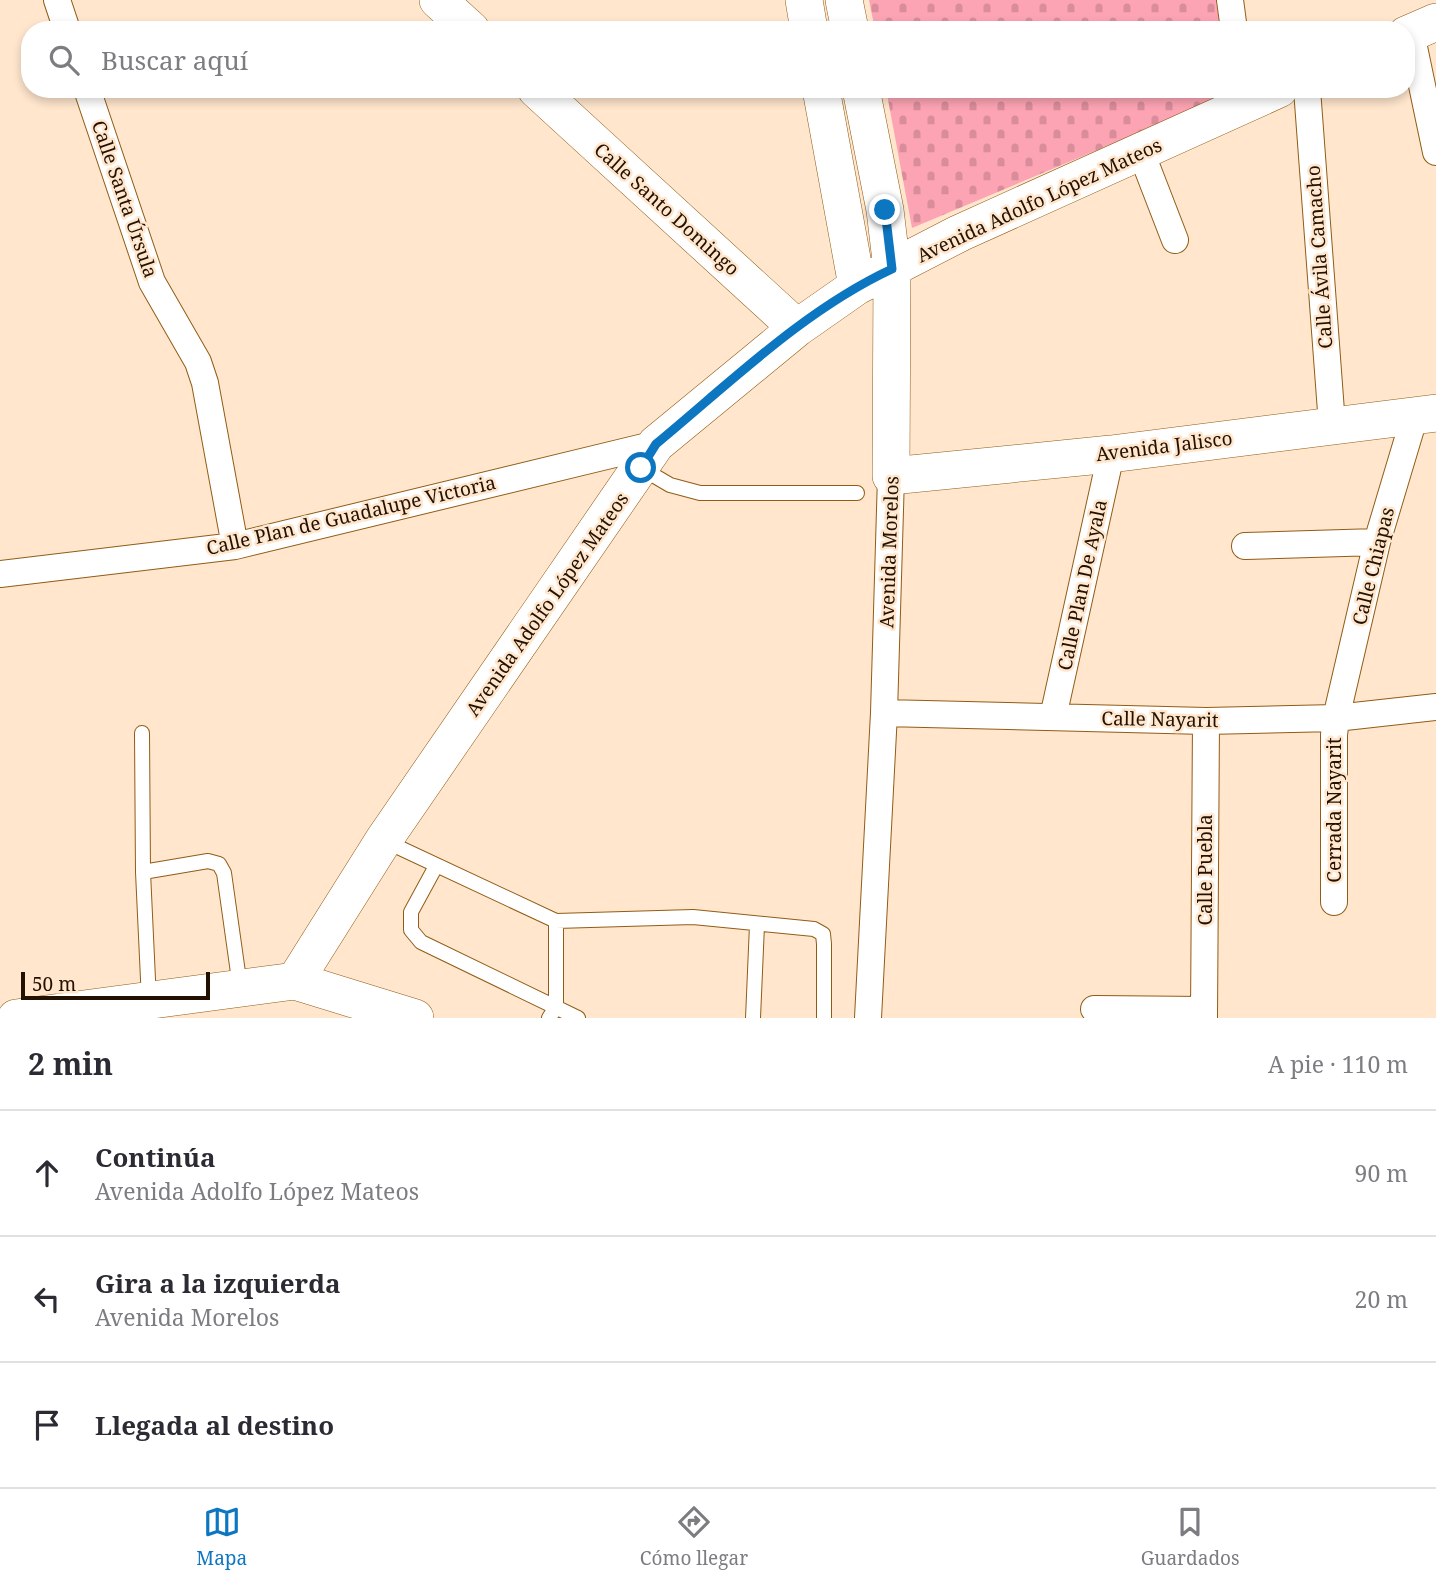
<!DOCTYPE html>
<html lang="es">
<meta charset="utf-8">
<style>
:root{--surface:#fff;--page:#f2f2f3;--text:#2b2b33;--muted:#7c7c81;--line:#e1e1e2;--accent:#0c76c1}
body{margin:0;font-family:"Noto Serif",serif;background:var(--page);color:var(--text)}
.scale{position:absolute;left:21px;bottom:18px;width:189px;box-sizing:border-box;padding-left:7px;border:4px solid #210;border-top:0;font-size:19px;line-height:24px;white-space:nowrap;color:#210;-webkit-text-stroke:5px #ffe6cd;paint-order:stroke}
.stop{position:absolute;width:21px;height:21px;margin:-16px;border:5px solid #0c76c1;border-radius:50%;background:#fff}
.stop.end{background:#0c76c1;border-color:#fff;box-shadow:0 2px 7px #0008}
.list{margin:0;padding:0;list-style:none}
h2{display:flex;justify-content:space-between;align-items:center;height:91px;margin:0;padding:0 28px;font-size:30px}
h2 small{font-size:23px;font-weight:400;color:var(--muted)}
.list li{display:grid;grid-template-columns:46px 1fr auto;gap:21px;align-items:center;box-sizing:border-box;height:126px;padding:0 28px;border-top:2px solid var(--line)}
.list b{display:block;font-size:26px;white-space:nowrap}
.list p{margin:0;font-size:23px;white-space:nowrap;color:var(--muted)}
.list em{font-size:23px;font-style:normal;color:var(--muted)}
.icon{flex:none;width:38px;height:38px;fill:none;stroke:currentColor;stroke-width:2;stroke-linecap:round;stroke-linejoin:round}
.map{position:relative;flex:none;width:1436px;height:1018px;overflow:hidden}
.search{position:absolute;background:var(--surface);box-shadow:0 4px 10px #0003;left:21px;right:21px;top:21px;height:77px;display:flex;align-items:center;gap:18px;box-sizing:border-box;padding:0 24px;border-radius:28px;color:var(--muted);font-size:26px}
.sheet{height:469px;background:var(--surface)}
nav{display:flex;justify-content:space-around;align-items:center;box-sizing:border-box;height:98px;border-top:2px solid var(--line);background:var(--surface);font-size:19px;color:var(--muted)}
nav a{display:grid;justify-items:center;gap:4px}
nav .on{color:var(--accent)}
.map>svg:first-child{display:block}
.cemetery{fill:url(#cemetery-stones)}
.lines{fill:none;stroke-linecap:round;stroke-linejoin:round}
.lane-casing{stroke:#915c15;stroke-width:16}
.street-casing{stroke:#915c15;stroke-width:28}
.secondary-casing{stroke:#915c15;stroke-width:38}
.lane{stroke:#fff;stroke-width:14}
.street{stroke:#fff;stroke-width:26}
.secondary{stroke:#fff;stroke-width:37}
.route{stroke:#0c76c1;stroke-width:9}
.labels{text-anchor:middle;stroke-width:5;stroke-linejoin:round;paint-order:stroke}
.street-label{font-size:19px;fill:#210;stroke:#ffe6cd}
</style>
<div class="map">
<svg width="1436" height="1018" viewBox="0 0 1436 1018">
<defs>
<pattern id="cemetery-stones" width="16" height="16" patternUnits="userSpaceOnUse" patternTransform="scale(1.75)"><rect width="16" height="16" fill="#fda4b4"/><path d="M2 7V4a2 2 0 0 1 4 0v3zM10 15v-3a2 2 0 0 1 4 0v3z" fill="#d98c99"/></pattern>
</defs>
<rect width="100%" height="100%" fill="#ffe6cd"/>
<!-- cemetery -->
<path class="cemetery" d="M869,0h347l4,30h-345z
M886,89h341l1,6 -316,133z"/>
<g class="lines">
<!-- lane casing -->
<g class="lane-casing">
<path id="lane" d="M641,468l29,17 30,8h157
M142,733l1,139 6,129
M385,841l171,80 137,-4 121,12 9,5 1,10v74
M436,866l-25,46v18l10,12 157,76
M143,872l65,-11 11,3 5,9 16,114
M549,1018l7,-11v-86
M753,1018l4,-93"/>
</g>
<!-- street casing -->
<g class="street-casing">
<path id="street" d="M57,0l10,30
M1230,0l4,30
M1411,33l25,119
M87,89l65,193 46,80 7,21 30,163
M1307,89l25,336
M1141,152l34,88
M1245,546l132,-4
M0,574l235,-28 421,-102
M884,713l322,8 130,-3 100,-11
M1053,717l58,-263
M1334,902v-167l2,-17 41,-176 38,-127
M1094,1009l110,1
M868,1018l16,-305 7,-237
M1204,1018l2,-297"/>
</g>
<!-- secondary casing -->
<g class="secondary-casing">
<path id="secondary" d="M438,0l33,30
M804,0l5,30
M844,0l6,30
M1406,35l30,-13
M536,89l261,239
M821,89l36,197
M861,89l24,121 7,59 -1,207 220,-22 325,-41
M295,981l88,-140 273,-397 141,-116 60,-42 103,-53 319,-144
M16,1018l279,-37 120,37"/>
</g>
<!-- lane -->
<use href="#lane" class="lane"/>
<!-- street -->
<use href="#street" class="street"/>
<!-- secondary -->
<use href="#secondary" class="secondary"/>
</g>
<g class="lines">
<!-- route -->
<path class="route" d="M641,468l15,-24c75,-62 148,-134 236,-175l-7,-59"/>
</g>
<g class="labels">
<!-- street labels -->
<g class="street-label">
<text transform="translate(125 199) rotate(71)" y="7">Calle Santa Úrsula</text>
<text transform="translate(1039 200) rotate(-25)" y="7">Avenida Adolfo López Mateos</text>
<text transform="translate(667 209) rotate(42)" y="7">Calle Santo Domingo</text>
<text transform="translate(1319 257) rotate(-94)" y="7">Calle Ávila Camacho</text>
<text transform="translate(1164 446) rotate(-7)" y="7">Avenida Jalisco</text>
<text transform="translate(351 515) rotate(-13)" y="7">Calle Plan de Guadalupe Victoria</text>
<text transform="translate(889 552) rotate(-88)" y="7">Avenida Morelos</text>
<text transform="translate(1373 566) rotate(-76)" y="7">Calle Chiapas</text>
<text transform="translate(1082 585) rotate(-78)" y="7">Calle Plan De Ayala</text>
<text transform="translate(547 604) rotate(-55)" y="7">Avenida Adolfo López Mateos</text>
<text transform="translate(1160 719) rotate(1)" y="7">Calle Nayarit</text>
<text transform="translate(1334 810) rotate(-90)" y="7">Cerrada Nayarit</text>
<text transform="translate(1205 870) rotate(-90)" y="7">Calle Puebla</text>
</g>
</g>
</svg>
<div class="scale">50 m</div>
<div class="stop" style="left:641px;top:468px"></div>
<div class="stop end" style="left:885px;top:210px"></div>
<div class="search"><svg class="icon" aria-label="search" viewBox="0 0 24 24"><circle cx="10" cy="10" r="6"/><path d="M15 15l6 6"/></svg>Buscar aquí</div>
</div>
<section class="sheet">
<h2>2 min<small>A pie · 110 m</small></h2>
<ul class="list">
<li><svg class="icon" aria-label="ahead" viewBox="0 0 24 24"><path d="M12 20V5M6 11l6-6 6 6"/></svg><div><b>Continúa</b><p>Avenida Adolfo López Mateos</p></div><em>90 m</em></li>
<li><svg class="icon" aria-label="left" viewBox="0 0 24 24"><path d="M17 20v-9H6M10 6l-5 5 5 5"/></svg><div><b>Gira a la izquierda</b><p>Avenida Morelos</p></div><em>20 m</em></li>
<li><svg class="icon" aria-label="arrive" viewBox="0 0 24 24"><path d="M6 21V4h12l-3 4 3 4H6"/></svg><div><b>Llegada al destino</b></div></li>
</ul>
</section>
<nav>
<a class="on"><svg class="icon" aria-label="map" viewBox="0 0 24 24"><path d="M3 6l6-2 6 2 6-2v14l-6 2-6-2-6 2zM9 4v14M15 6v14"/></svg>Mapa</a>
<a><svg class="icon" aria-label="directions" viewBox="0 0 24 24"><path d="M12 3l9 9-9 9-9-9zM9 14v-3h6M13 9l2 2-2 2"/></svg>Cómo llegar</a>
<a><svg class="icon" aria-label="saved" viewBox="0 0 24 24"><path d="M7 4h10v16l-5-4-5 4z"/></svg>Guardados</a>
</nav>
